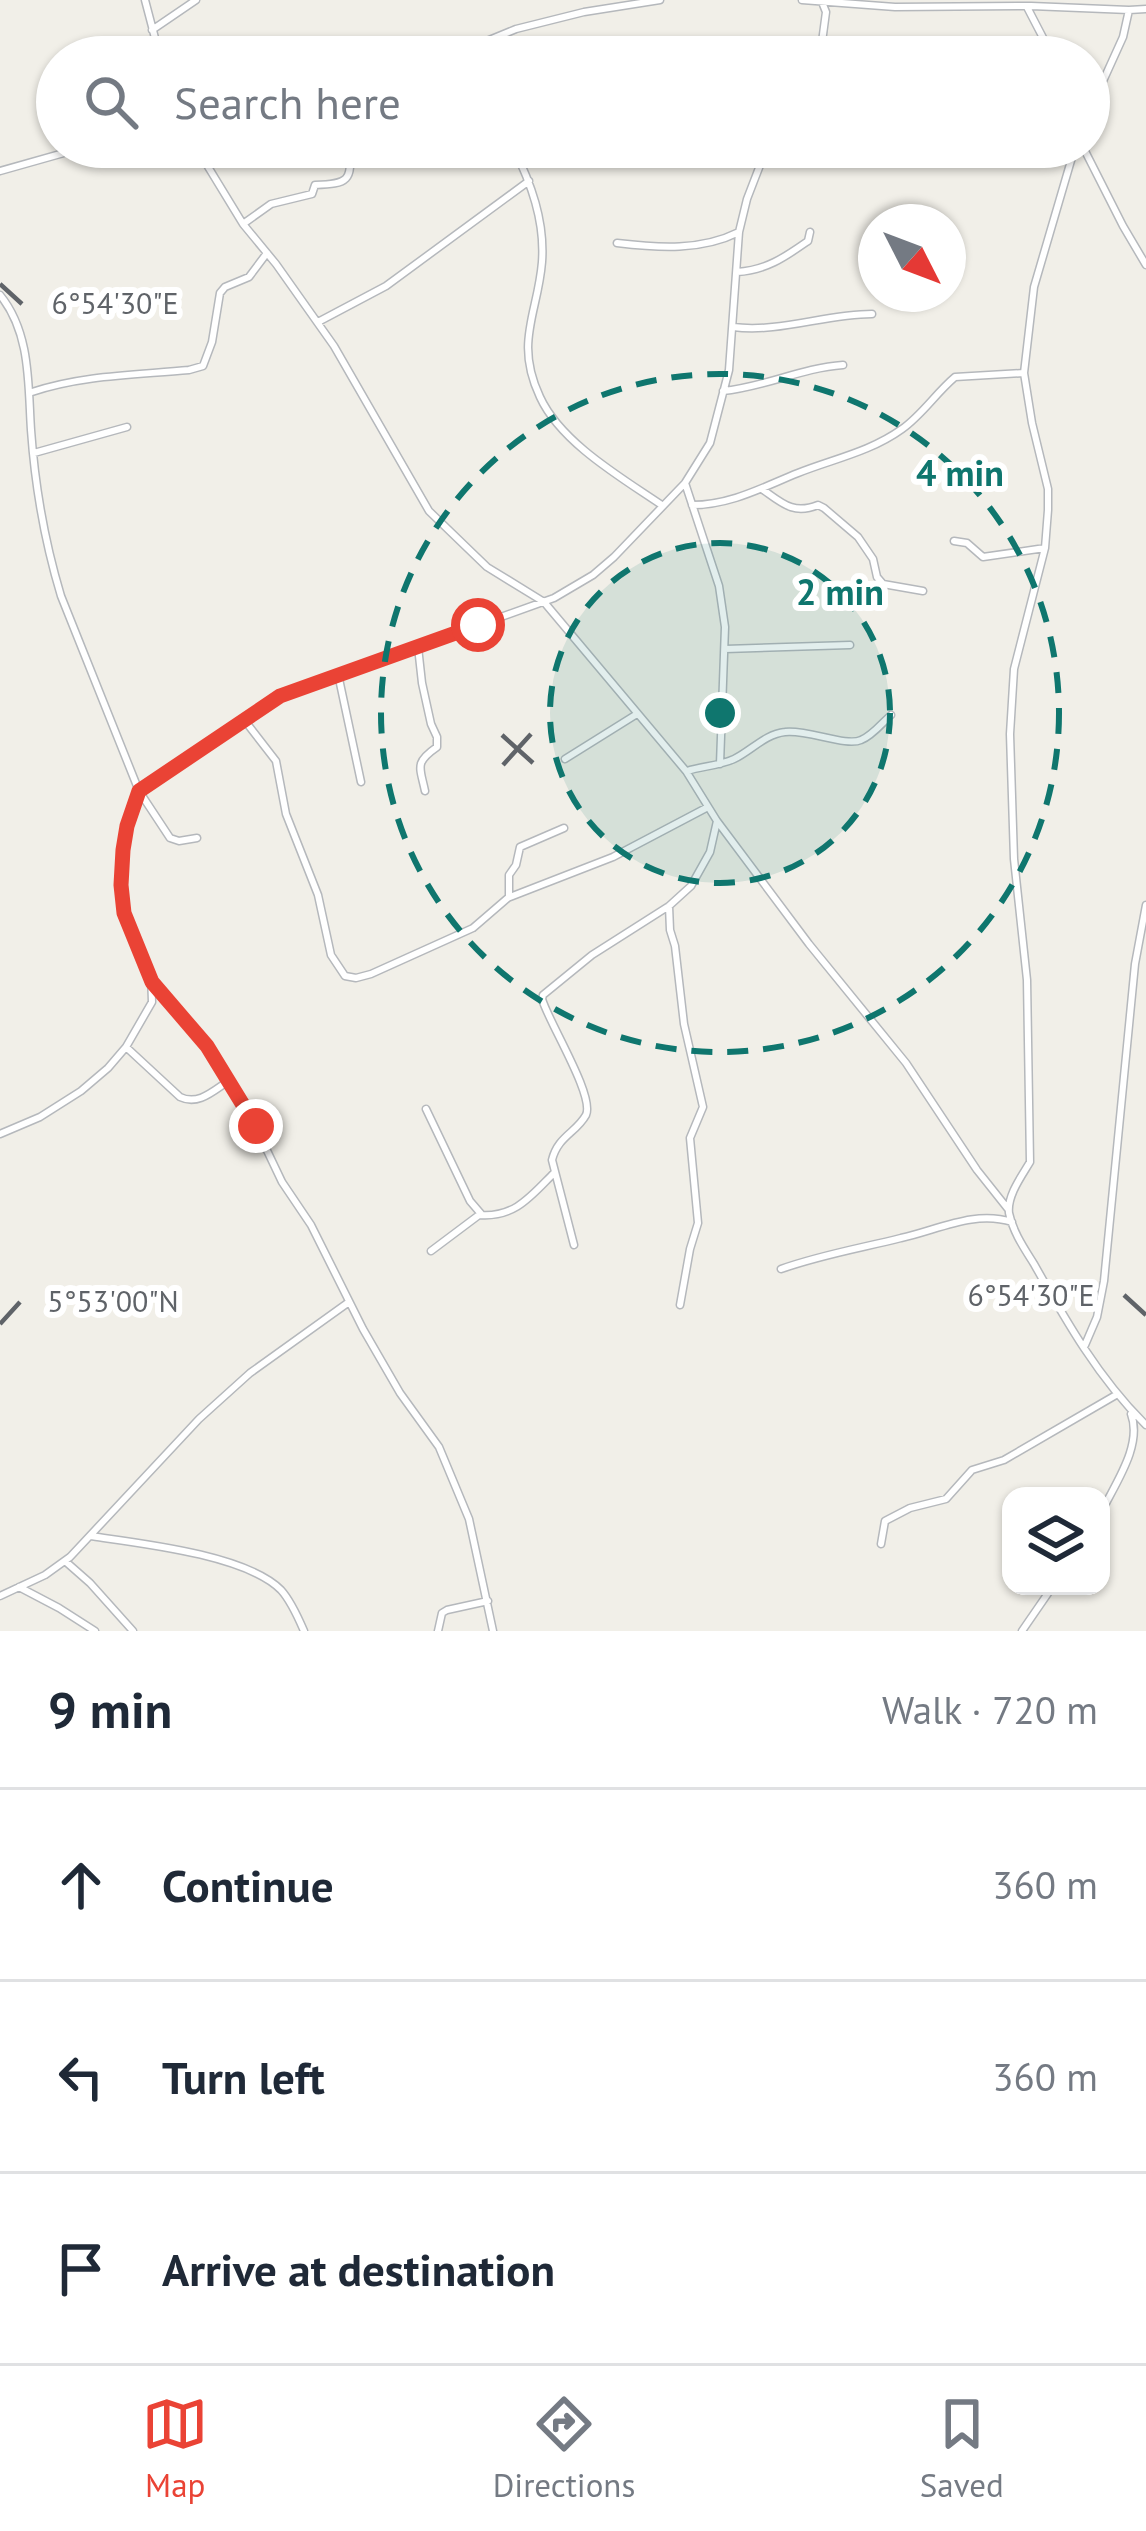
<!DOCTYPE html>
<meta charset="utf-8">
<style>
:root{--surface:#fff;--page:#f6f6f7;--text:#1f2937;--muted:#747a83;--line:#e0e1e3;--accent:#ea4335}
body{margin:0;font-family:"PT Sans",sans-serif;background:var(--page);color:var(--text)}
.controls{position:absolute;right:36px;bottom:36px;display:grid;overflow:hidden;border-radius:24px;box-shadow:0 3px 9px #0004}
.controls button{width:108px;height:108px;display:grid;place-items:center;padding:0;border:0;border-bottom:3px solid var(--line);background:var(--surface);color:var(--text);font:60px sans-serif}
.compass{position:absolute;left:858px;top:204px;width:108px;height:108px;border-radius:50%;background:var(--surface);box-shadow:0 3px 9px #0004;rotate:132deg}
.stop{position:absolute;width:36px;height:36px;margin:-27px;border:9px solid #ea4335;border-radius:50%;background:#fff}
.stop.end{background:#ea4335;border-color:#fff;box-shadow:0 3px 12px #0008}
.list{margin:0;padding:0;list-style:none}
h2{display:flex;justify-content:space-between;align-items:center;height:156px;margin:0;padding:0 48px;font-size:51px}
h2 small{font-size:39px;font-weight:400;color:var(--muted)}
.list li{display:grid;grid-template-columns:78px 1fr auto;gap:36px;align-items:center;box-sizing:border-box;height:192px;padding:0 48px;border-top:3px solid var(--line)}
.list b{display:block;font-size:45px;white-space:nowrap}
.list em{font-size:39px;font-style:normal;color:var(--muted)}
.icon{flex:none;width:66px;height:66px;fill:none;stroke:currentColor;stroke-width:2;stroke-linecap:round;stroke-linejoin:round}
.map{position:relative;flex:none;width:1146px;height:1631px;overflow:hidden}
.search{position:absolute;background:var(--surface);box-shadow:0 3px 9px #0004;left:36px;right:36px;top:36px;height:132px;display:flex;align-items:center;gap:30px;box-sizing:border-box;padding:0 42px;border-radius:66px;color:var(--muted);font-size:45px}
.sheet{height:732px;background:var(--surface)}
nav{display:flex;justify-content:space-around;align-items:center;box-sizing:border-box;height:168px;border-top:3px solid var(--line);background:var(--surface);font-size:33px;color:var(--muted)}
nav a{display:grid;justify-items:center;gap:6px}
nav .on{color:var(--accent)}
.map>svg:first-child{display:block}
.lines{fill:none;stroke-linecap:round;stroke-linejoin:round}
.street-casing{stroke:#b5b8bc;stroke-width:9}
.street{stroke:#fff;stroke-width:6}
.route{stroke:#ea4335;stroke-width:15}
.ticks{fill:none;stroke:#5f6368;stroke-width:4.5}
.ring{fill:none;stroke:#0f766e;stroke-width:6;stroke-dasharray:21 15}
.ticks-label{font-size:30px;text-anchor:middle;fill:#5f6368;stroke:#fff;stroke-width:12;stroke-linejoin:round;paint-order:stroke}
.centre{fill:#0f766e;stroke:#fff;stroke-width:6}
.ring-label{font-size:36px;text-anchor:middle;font-weight:bold;fill:#0f766e;stroke:#fff;stroke-width:12;stroke-linejoin:round;paint-order:stroke}
</style>
<div class="map">
<svg width="1146" height="1631" viewBox="0 0 1146 1631">
<rect width="100%" height="100%" fill="#f1efe8"/>
<g class="lines">
<!-- street casing -->
<g class="street-casing">
<path id="street" d="M145,0l15,57
M802,0l93,7 136,-1 98,4 17,-1
M1027,7l26,50
M152,30l44,-30
M448,57l68,-28 68,-17 76,-12
M820,57l6,-45 -4,-10
M880,57l13,-3 4,3
M1089,112l34,-75 6,-27
M196,147l47,77 33,40 58,82 95,165 58,56 57,35 142,169 31,50 92,123 97,119 71,107 31,39
M513,147c18,36 32,74 29,115 -4,51 -28,80 -2,135 21,46 82,81 123,109
M1075,147l-41,140 -10,86 8,50 16,66v21l-3,38 -31,121 -4,65 4,125 13,121 3,182c-9,15 -23,34 -21,51 4,19 15,35 25,51 32,57 65,115 112,161
M1083,147l40,79 23,39
M0,171l85,-24
M243,224l28,-20 41,-10 3,-9c33,-1 38,-4 34,-38
M617,243c42,5 84,8 122,-11
M737,272c30,-2 48,-15 71,-31l2,-9
M0,295c31,38 28,90 31,135 4,56 14,113 30,166l78,195 31,47 9,3 18,-3
M318,322l68,-36 143,-105
M733,327c47,6 92,-13 139,-13
M723,391c42,-4 78,-23 120,-26
M32,392c51,-17 104,-17 157,-22l14,-4 9,-24 8,-49 5,-6 24,-10 18,-24
M34,453l93,-26
M685,483l34,103 6,41 -5,137
M762,489c20,14 31,26 56,16l6,3 34,29 15,22 4,18 6,7 40,7
M692,505c39,0 71,-18 106,-32 35,-14 72,-21 104,-44 20,-14 34,-36 53,-52l69,-4
M954,541l13,2 16,14 62,-9
M418,647l4,36 9,41 6,13v10c-23,16 -17,20 -12,44
M725,649l125,-4
M338,674l23,108
M245,721l31,40 10,53 32,81 13,60 14,21 11,2 15,-4 102,-46 36,-31v-22l7,-10 4,-18 44,-19
M565,759l72,-45
M687,771c15,-5 32,-5 47,-12 17,-8 31,-25 51,-27 22,-3 61,15 76,8 11,-4 21,-17 30,-25
M510,897l103,-40 95,-50
M669,906l1,24 5,16 9,78 19,83 -13,31 8,85 -8,26 -10,56
M152,982l55,64 36,54 39,82 29,43 52,104 37,64 39,54 30,72 24,112
M126,1047l54,50c19,9 34,-7 50,-17
M426,1109l44,92 12,14
M0,1134l40,-17 41,-26 27,-23 18,-21 26,-45 -1,-28 -27,-61 -3,-28 5,-59 13,-35 141,-95 274,-98 39,-23 21,-18 71,-74 25,-40 19,-73 10,-138 8,-33 20,-52
M574,1245l-22,-85c6,-24 24,-27 34,-45 9,-19 -38,-94 -44,-116l1,-4 49,-40 77,-49 22,-20 19,-34 7,-31
M431,1251l48,-36c36,3 52,-19 75,-42
M781,1269c39,-14 80,-21 120,-31 37,-8 73,-28 111,-16
M1085,1345l12,-28 7,-36 31,-317 11,-59
M1101,1513c13,-28 42,-67 30,-99
M90,1536c49,7 157,19 191,54 10,11 17,27 23,41
M881,1544l4,-23 25,-13 36,-9 26,-29 32,-10 112,-65
M65,1561l25,22 43,48
M19,1587l40,21 36,23
M0,1596l45,-21 25,-18 129,-138 51,-46 99,-71
M438,1631l4,-18 5,-3 41,-9
M1022,1631l31,-45"/>
</g>
<!-- street -->
<use href="#street" class="street"/>
</g>
<g class="lines">
<!-- route -->
<path class="route" d="M256,1126l-49,-80 -55,-64 -28,-69 -3,-28 2,-35 4,-24 12,-35 141,-95 198,-71"/>
</g>
<!-- ticks -->
<path class="ticks" d="M0,284l22,20M502,735l31,28M503,765l28,-31M1124,1295l22,20M0,1324l20,-22"/>
<!-- distance rings -->
<circle cx="720" cy="713" r="170" fill="#0f766e" fill-opacity=".12"/>
<g class="ring">
<circle cx="720" cy="713" r="170"/>
<circle cx="720" cy="713" r="339"/>
</g>
<g class="ticks-label">
<text x="115" y="314">6°54'30"E</text>
<text x="1031" y="1306">6°54'30"E</text>
<text x="113" y="1312">5°53'00"N</text>
</g>
<circle cx="720" cy="713" r="18" class="centre"/>
<g class="ring-label">
<text x="960" y="486">4 min</text>
<text x="840" y="605">2 min</text>
</g>
</svg>
<div class="controls">
<button><svg class="icon" aria-label="layers" viewBox="0 0 24 24"><path d="M12 4l9 5-9 5-9-5zM3 14l9 5 9-5"/></svg></button>
</div>
<svg class="compass" viewBox="-18 -18 36 36"><path d="M0-13l5 13h-10z" fill="#e53935"/><path d="M0 13l5-13h-10z" fill="#747a83"/></svg>
<div class="stop" style="left:478px;top:625px"></div>
<div class="stop end" style="left:256px;top:1126px"></div>
<div class="search"><svg class="icon" aria-label="search" viewBox="0 0 24 24"><circle cx="10" cy="10" r="6"/><path d="M15 15l6 6"/></svg>Search here</div>
</div>
<section class="sheet">
<h2>9 min<small>Walk · 720 m</small></h2>
<ul class="list">
<li><svg class="icon" aria-label="ahead" viewBox="0 0 24 24"><path d="M12 20V5M6 11l6-6 6 6"/></svg><div><b>Continue</b></div><em>360 m</em></li>
<li><svg class="icon" aria-label="left" viewBox="0 0 24 24"><path d="M17 20v-9H6M10 6l-5 5 5 5"/></svg><div><b>Turn left</b></div><em>360 m</em></li>
<li><svg class="icon" aria-label="arrive" viewBox="0 0 24 24"><path d="M6 21V4h12l-3 4 3 4H6"/></svg><div><b>Arrive at destination</b></div></li>
</ul>
</section>
<nav>
<a class="on"><svg class="icon" aria-label="map" viewBox="0 0 24 24"><path d="M3 6l6-2 6 2 6-2v14l-6 2-6-2-6 2zM9 4v14M15 6v14"/></svg>Map</a>
<a><svg class="icon" aria-label="directions" viewBox="0 0 24 24"><path d="M12 3l9 9-9 9-9-9zM9 14v-3h6M13 9l2 2-2 2"/></svg>Directions</a>
<a><svg class="icon" aria-label="saved" viewBox="0 0 24 24"><path d="M7 4h10v16l-5-4-5 4z"/></svg>Saved</a>
</nav>
